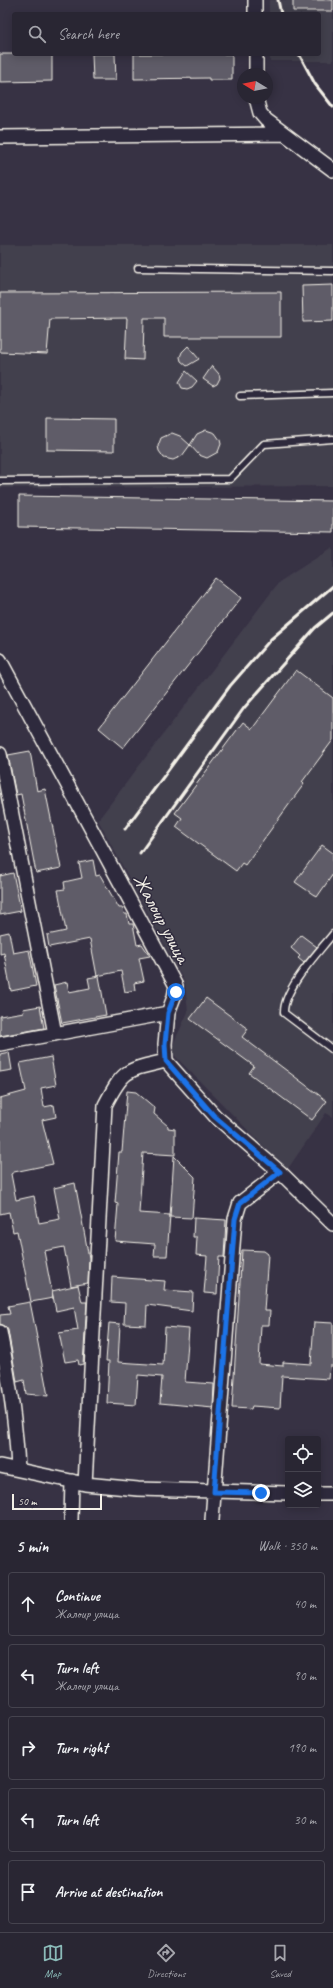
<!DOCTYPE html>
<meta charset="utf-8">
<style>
:root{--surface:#292633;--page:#312e3b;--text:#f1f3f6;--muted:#a5a5ac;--line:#45434e;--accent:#8bbbb9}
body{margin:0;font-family:Caveat,sans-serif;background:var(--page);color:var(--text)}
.controls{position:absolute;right:12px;bottom:12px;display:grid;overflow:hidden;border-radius:4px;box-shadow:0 2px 10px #0003}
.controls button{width:36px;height:36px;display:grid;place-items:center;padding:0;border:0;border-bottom:1px solid var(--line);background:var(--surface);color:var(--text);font:20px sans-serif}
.compass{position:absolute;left:237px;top:68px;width:36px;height:36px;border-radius:50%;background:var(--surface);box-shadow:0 2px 10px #0003;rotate:280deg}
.scale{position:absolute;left:12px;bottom:10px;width:90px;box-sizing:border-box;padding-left:4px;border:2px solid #f4f1e8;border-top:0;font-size:11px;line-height:14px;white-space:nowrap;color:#f4f1e8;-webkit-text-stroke:3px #2f2a3d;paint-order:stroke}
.stop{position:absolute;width:12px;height:12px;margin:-9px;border:3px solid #1a73e8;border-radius:50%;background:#fff}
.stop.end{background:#1a73e8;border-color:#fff;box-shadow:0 1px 4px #0008}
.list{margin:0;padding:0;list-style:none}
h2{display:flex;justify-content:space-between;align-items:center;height:52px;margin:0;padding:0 16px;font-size:17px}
h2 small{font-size:13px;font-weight:400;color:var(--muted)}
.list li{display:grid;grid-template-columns:26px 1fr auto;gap:12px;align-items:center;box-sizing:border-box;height:64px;margin:0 8px 8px;padding:0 8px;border:1px solid var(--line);border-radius:4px}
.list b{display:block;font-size:15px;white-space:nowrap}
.list p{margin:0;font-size:13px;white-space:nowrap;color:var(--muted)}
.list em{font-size:13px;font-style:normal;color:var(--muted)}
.icon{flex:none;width:22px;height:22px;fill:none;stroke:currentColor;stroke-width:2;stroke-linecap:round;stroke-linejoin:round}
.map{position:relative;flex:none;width:333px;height:1520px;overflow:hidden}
.search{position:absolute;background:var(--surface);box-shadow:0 2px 10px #0003;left:12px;right:12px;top:12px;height:44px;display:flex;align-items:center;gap:10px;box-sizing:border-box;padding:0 14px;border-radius:4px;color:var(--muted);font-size:15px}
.sheet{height:412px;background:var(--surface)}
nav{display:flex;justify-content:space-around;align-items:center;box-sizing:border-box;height:56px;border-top:1px solid var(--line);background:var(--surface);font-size:11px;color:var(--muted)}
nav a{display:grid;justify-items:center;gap:2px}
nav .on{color:var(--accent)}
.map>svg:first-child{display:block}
.built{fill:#433f4e}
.building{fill:#5f5c67;stroke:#f4f1e8}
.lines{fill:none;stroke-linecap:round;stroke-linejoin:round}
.service-casing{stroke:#f4f1e8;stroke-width:9}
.minor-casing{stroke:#f4f1e8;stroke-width:16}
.service{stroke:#2f2a3d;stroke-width:6}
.minor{stroke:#2f2a3d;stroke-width:13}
.rail{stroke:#f4f1e8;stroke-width:3}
.route{stroke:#1a73e8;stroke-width:5}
.labels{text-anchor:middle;stroke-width:3;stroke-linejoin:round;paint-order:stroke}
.street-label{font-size:20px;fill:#f4f1e8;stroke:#2f2a3d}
</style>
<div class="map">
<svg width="333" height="1520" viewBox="0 0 333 1520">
<rect width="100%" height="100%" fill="#373244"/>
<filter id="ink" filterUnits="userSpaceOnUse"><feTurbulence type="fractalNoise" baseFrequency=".025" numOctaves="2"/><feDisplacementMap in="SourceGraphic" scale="8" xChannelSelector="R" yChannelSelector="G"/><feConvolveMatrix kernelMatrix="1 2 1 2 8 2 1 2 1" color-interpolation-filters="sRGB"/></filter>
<g filter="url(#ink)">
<!-- built -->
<path class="built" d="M269,0h64v61h-63v-7h49v-40h-50z
M0,245h333v241l-333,2z
M333,547v570l-7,-4 -39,57 -117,-119 18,-39 -3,-29 -87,-163 181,-238z"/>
<!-- building -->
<path class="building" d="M293,0h40v11h-40z
M0,54h52v27l-52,1z
M92,54h23l1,26h-23z
M134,54h98v26h-23v-2l-75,1z
M333,285v36l-30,1 -1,-36z
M281,292v45h-117v-19h-20l-1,42 -18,-1 2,-41 -77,1 -3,35 -47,-2v-59z
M188,346l11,13 -12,7 -6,-5 -1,-4 2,-5z
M212,366l7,8 1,4 -3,6 -4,2 -10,-7z
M186,371l11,10 -5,6 -5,2 -5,-1 -3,-6z
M47,418l67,1v32l-67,-1z
M206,430l9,3 5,7 1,4 -3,8 -11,6 -8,-3 -9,-10 7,-11z
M172,433l8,3 10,9 -8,11 -9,4 -9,-2 -5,-7 -1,-5 3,-8z
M19,496l314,5v31l-314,-5z
M216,578l25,20 -118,150 -24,-20z
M296,670l37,28v42l-31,42 2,2 -59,81 -3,-2 -6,8 -60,-44 6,-9 -7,-5 68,-91 9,7z
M30,751l7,40 8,-2 16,79 -25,5 -15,-79 -5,1 -8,-40z
M322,845l11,8v21l-16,23 -22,-15z
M93,860l3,16 4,-1 19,33h4l1,6h3l2,10h4l4,21 5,-1 8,12 -11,2 5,23 -10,2 1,7 -10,2 -4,-21 -24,5 -7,-37 -41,8 -2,-12 19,-4 -8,-41 7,-1 -1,-7 18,-4 -3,-15z
M13,873l8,38 -21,4v-39z
M9,932l4,21 16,-3 7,36 -25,5 -7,-38 -4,1v-20z
M301,935l16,12 -13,16 -6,-5 2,-2 -9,-8z
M99,976l7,39 -44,8 -8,-38 13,-3 2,10 21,-4 -2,-10z
M206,998l42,31 -6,8 85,64 -15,19 -63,-47 5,-7 -64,-47z
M40,1006l4,22 -44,8v-20l24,-4 -1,-3z
M9,1052l3,18 -12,2v-18z
M51,1057l5,28 -15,3 3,19 10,-2 2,12 -14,3 11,44 -39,8 -3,2 5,26 18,-4 5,27 21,-4 -6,-31 21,-5 14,75 -1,25 -17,3 -7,-39 -20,4 9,47 -22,4 -14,-71 -4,1 -4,-20 -9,2v-116l26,-7 -6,-28z
M127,1091l9,1 19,16 -1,6 14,12v2l7,1v26l-32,-2 -4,60 31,2 -3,41h-13l1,-12 -40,-3 3,-37 -3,-1 4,-51h3z
M174,1156l21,21 -3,41 -22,-1z
M194,1218l32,2 -2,37h-5l-2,37 -13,-1 3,-37 -11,-1 1,-18h-4z
M242,1250l22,1 4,3 -4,57h6l-1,14h-8l-2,39 24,2v-4l28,2 3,-42 19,1v43h-3l-1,13 -47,-3 -2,32 -28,-2 -1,3 -19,-1z
M112,1277l53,4 -1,9 29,2 -1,19 -45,-6 -1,20 -22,-1 1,-21 -14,-1z
M78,1285l4,17h5l-4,62 -4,1 -1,-5 -13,2 -6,-29 19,-3 -4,-23 -18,4 -4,-20z
M30,1302l4,20 14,74 -22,-2 -2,-14 -7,2 -9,-52 -2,-3 -6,-3v-9l10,-1 -2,-8z
M109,1323l11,1 -2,38 45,3 2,-38 24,2 -4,53 29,2 -1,24 -53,-5 2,-26 -24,-2 -2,30 -29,-2 2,-42h-3z"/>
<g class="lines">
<!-- service casing -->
<g class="service-casing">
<path id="service" d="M138,268l195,3
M240,396l93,-3
M0,481l230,-2 34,-35 69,-5
M333,934c-15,19 -50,55 -49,79l49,37"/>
</g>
<!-- minor casing -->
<g class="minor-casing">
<path id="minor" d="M255,0v14
M256,54v20
M256,98l4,15 6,7 67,50
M0,137l283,-3
M0,660l176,326 -2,11 -6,16 -3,31 1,17 49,55 65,56 53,52
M0,754l55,280
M0,1044l168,-31
M0,1332c9,46 16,90 18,137
M0,1466l85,18 53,5 150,4
M85,1484l20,-379c19,-37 22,-35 61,-44
M318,1494h15
M71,1520l1,-39
M212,1520l23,-301 5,-16 40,-31"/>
</g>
<!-- service -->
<use href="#service" class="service"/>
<!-- minor -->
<use href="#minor" class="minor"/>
<!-- rail -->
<path class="rail" d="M278,0l3,14
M299,54l16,30 18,23
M125,829l105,-143 41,-47 62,-53
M140,853l104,-145 71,-80 18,-15"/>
</g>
</g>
<g class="lines" filter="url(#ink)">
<!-- route -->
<path class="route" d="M176,992l-8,21 -3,31 1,17 48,55 66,56 -40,31 -5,16 -21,273 47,1"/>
</g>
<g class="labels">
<!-- street labels -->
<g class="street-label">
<text transform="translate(162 918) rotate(62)" y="7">Жалоир улица</text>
</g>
</g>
</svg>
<div class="controls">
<button><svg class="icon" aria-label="locate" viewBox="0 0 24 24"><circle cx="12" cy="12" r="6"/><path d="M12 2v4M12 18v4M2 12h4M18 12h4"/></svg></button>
<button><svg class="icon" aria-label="layers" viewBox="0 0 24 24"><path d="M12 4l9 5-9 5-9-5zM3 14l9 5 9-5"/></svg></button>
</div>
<svg class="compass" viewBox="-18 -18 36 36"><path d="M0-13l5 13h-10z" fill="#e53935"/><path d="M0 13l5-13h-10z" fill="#a5a5ac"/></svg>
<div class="scale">50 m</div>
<div class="stop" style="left:176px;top:992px"></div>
<div class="stop end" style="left:261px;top:1493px"></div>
<div class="search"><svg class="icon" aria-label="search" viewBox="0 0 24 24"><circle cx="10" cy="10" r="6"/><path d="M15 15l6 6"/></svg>Search here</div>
</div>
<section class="sheet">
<h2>5 min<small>Walk · 350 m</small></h2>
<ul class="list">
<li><svg class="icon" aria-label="ahead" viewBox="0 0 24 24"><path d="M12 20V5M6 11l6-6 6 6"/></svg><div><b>Continue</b><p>Жалоир улица</p></div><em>40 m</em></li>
<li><svg class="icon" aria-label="left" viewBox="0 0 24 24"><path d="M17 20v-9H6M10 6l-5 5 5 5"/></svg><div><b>Turn left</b><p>Жалоир улица</p></div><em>90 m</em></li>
<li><svg class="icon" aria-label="right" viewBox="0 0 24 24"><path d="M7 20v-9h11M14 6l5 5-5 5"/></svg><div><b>Turn right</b></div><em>190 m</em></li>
<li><svg class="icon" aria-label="left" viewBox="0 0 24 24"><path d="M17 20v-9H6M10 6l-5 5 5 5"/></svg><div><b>Turn left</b></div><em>30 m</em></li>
<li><svg class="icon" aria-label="arrive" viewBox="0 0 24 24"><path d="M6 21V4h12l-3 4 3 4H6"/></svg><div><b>Arrive at destination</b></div></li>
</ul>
</section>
<nav>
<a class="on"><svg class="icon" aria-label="map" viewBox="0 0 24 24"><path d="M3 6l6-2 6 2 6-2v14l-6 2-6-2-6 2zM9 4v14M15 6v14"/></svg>Map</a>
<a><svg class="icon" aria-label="directions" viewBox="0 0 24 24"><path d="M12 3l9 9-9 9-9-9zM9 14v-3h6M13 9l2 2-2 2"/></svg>Directions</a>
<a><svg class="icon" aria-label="saved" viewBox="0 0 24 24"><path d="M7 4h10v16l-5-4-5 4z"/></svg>Saved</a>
</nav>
